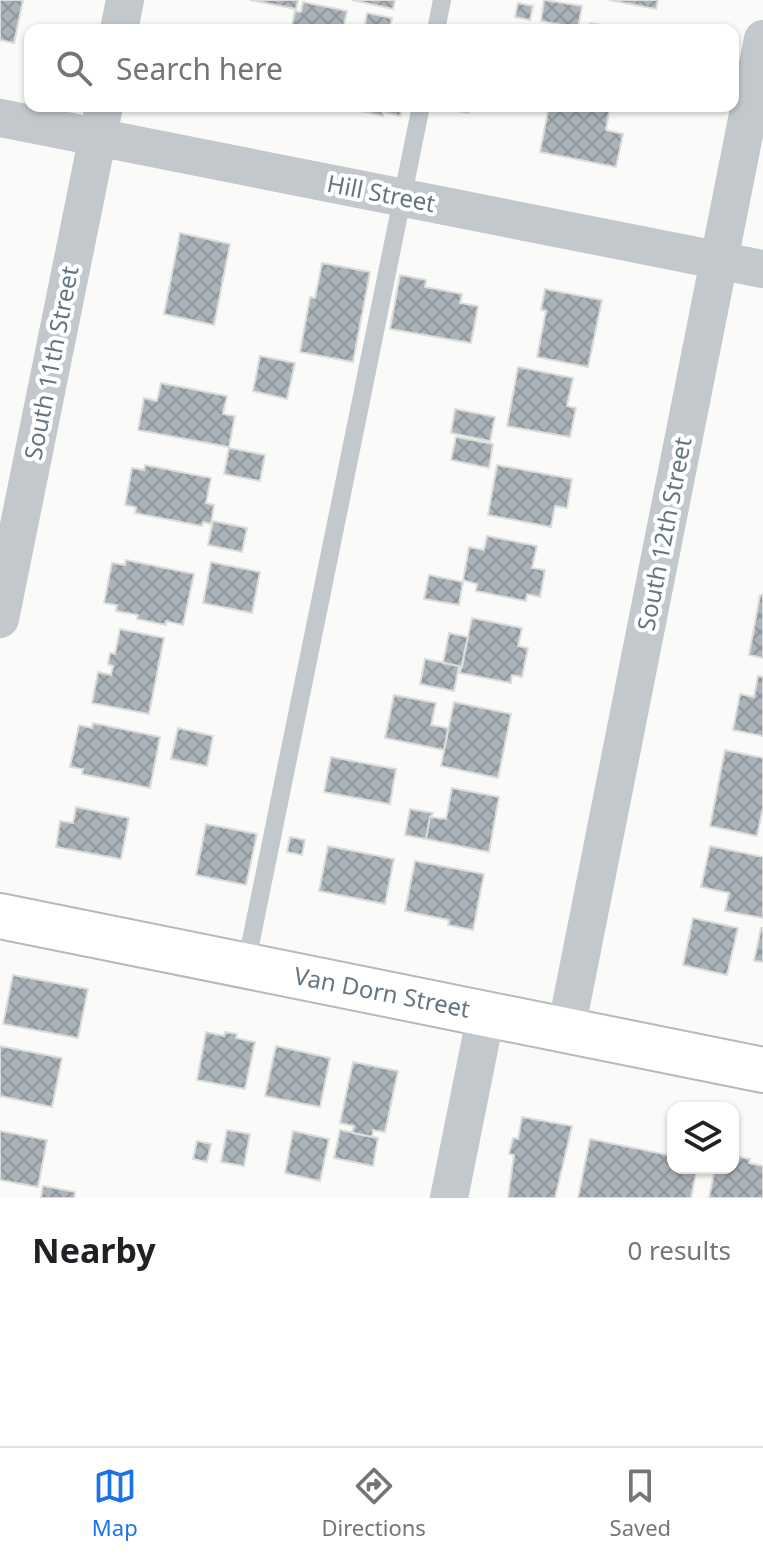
<!DOCTYPE html>
<style>
:root{--surface:#fff;--page:#f2f2f2;--text:#202124;--muted:#757577;--line:#e0e0e0;--accent:#1a73e8}
body{margin:0;font-family:"Noto Sans",sans-serif;background:var(--page);color:var(--text)}
.controls{position:absolute;right:24px;bottom:24px;display:grid;overflow:hidden;border-radius:16px;box-shadow:0 2px 6px #0004}
.controls button{width:72px;height:72px;display:grid;place-items:center;padding:0;border:0;border-bottom:2px solid var(--line);background:var(--surface);color:var(--text);font:40px sans-serif}
.list{margin:0;padding:0;list-style:none}
h2{display:flex;justify-content:space-between;align-items:center;height:104px;margin:0;padding:0 32px;font-size:34px}
h2 small{font-size:26px;font-weight:400;color:var(--muted)}
.icon{flex:none;width:44px;height:44px;fill:none;stroke:currentColor;stroke-width:2;stroke-linecap:round;stroke-linejoin:round}
.map{position:relative;flex:none;width:763px;height:1198px;overflow:hidden}
.search{position:absolute;background:var(--surface);box-shadow:0 2px 6px #0004;left:24px;right:24px;top:24px;height:88px;display:flex;align-items:center;gap:20px;box-sizing:border-box;padding:0 28px;border-radius:16px;color:var(--muted);font-size:30px}
.sheet{height:248px;background:var(--surface)}
nav{display:flex;justify-content:space-around;align-items:center;box-sizing:border-box;height:112px;border-top:2px solid var(--line);background:var(--surface);font-size:22px;color:var(--muted)}
nav a{display:grid;justify-items:center;gap:4px}
nav .on{color:var(--accent)}
.map>svg:first-child{display:block}
.building{fill:url(#building-cross-hatch);stroke:#dcdcda;stroke-width:2}
.lines{fill:none;stroke-linecap:round;stroke-linejoin:round}
.secondary-casing{stroke:#b3babf;stroke-width:48}
.lane{stroke:#c3c8cc;stroke-width:18}
.street{stroke:#c3c8cc;stroke-width:38}
.secondary{stroke:#fff;stroke-width:44}
.labels{text-anchor:middle;stroke-width:8;stroke-linejoin:round;paint-order:stroke}
.street-label{font-size:24px;fill:#657683;stroke:#fff}
</style>
<div class="map">
<svg width="763" height="1198" viewBox="0 0 763 1198">
<defs>
<pattern id="building-cross-hatch" width="8" height="8" patternUnits="userSpaceOnUse" patternTransform="scale(2)"><rect width="8" height="8" fill="#aab3b9"/><path d="M0 0l8 8M0 8l8-8" fill="none" stroke="#8e969c"/></pattern>
</defs>
<rect width="100%" height="100%" fill="#fafaf8"/>
<!-- building -->
<path class="building" d="M0,0h23l-9,43 -14,-3z
M250,0h48l-2,9z
M352,0h43l-2,9z
M544,0l38,6 -4,22 -37,-7z
M609,0h49l-2,9z
M303,2l44,9 -4,19h-52l4,-19 6,1z
M518,3l15,3 -3,14 -15,-3z
M367,13l25,5 -2,10 7,2h-33z
M590,23l35,7h-36z
M348,106h54l-2,10 -17,-4v4l-35,-8z
M436,106h34l-2,7z
M549,106h61l-4,24 17,4 -7,33 -76,-15z
M180,233l50,11 -16,81 -50,-11z
M322,263l48,9 -17,90 -53,-10 10,-55 5,1z
M400,275l26,5 -1,7 37,7 -2,9 18,3 -7,37 -81,-14z
M545,289l57,11 -14,67 -51,-10 9,-46 -5,-1z
M260,356l35,7 -8,36 -34,-8z
M518,367l55,11 -6,28 9,2 -6,29 -63,-11z
M161,383l66,13 -4,18 12,2 -6,31 -91,-17 6,-32 13,3z
M455,409l40,8 -5,24 -39,-8z
M456,437l37,7 -4,24 -38,-8z
M229,448l36,7 -5,26 -36,-7z
M145,465l66,13 -5,25 8,2 -3,19 -8,-2 -1,4 -67,-13 1,-6 -11,-2 7,-37 12,2z
M497,465l75,14 -5,29 -12,-2 -4,21 -63,-12z
M213,521l34,7 -5,24 -34,-7z
M487,536l50,10 -5,22 13,2 -5,27 -13,-3 -1,7 -50,-10 1,-7 -14,-4 6,-33 15,3z
M126,560l68,14 -11,51 -17,-4v4l-29,-6 1,-4 -22,-4 1,-6 -13,-2 8,-40 13,2z
M211,562l49,10 -8,41 -49,-10z
M429,575l34,7 -4,23 -35,-6z
M760,595h3v63l-14,-3z
M472,618l50,10 -4,18 10,2 -6,29 -10,-2 -1,8 -51,-10z
M120,629l44,9 -15,76 -57,-11 6,-31 13,3 2,-9 -5,-2 2,-11 5,1z
M449,633l19,4 -6,30 -19,-4z
M425,659l34,7 -5,25 -34,-7z
M758,676l5,1v59l-30,-6 7,-36 14,3z
M394,695l42,8 -5,22 17,3 -4,22 -59,-12z
M454,702l57,12 -13,64 -57,-12z
M93,723l67,14 -10,51 -68,-14 1,-5 -13,-2 9,-42 13,3z
M178,728l35,8 -6,30 -36,-7z
M725,750l38,8v49l-6,29 -47,-10z
M331,757l65,12 -6,35 -66,-12z
M452,788l47,9 -10,55 -63,-13 4,-22 16,2z
M76,807l53,11 -8,41 -65,-12 4,-26 13,2z
M410,809l23,4 -3,4 -4,22 -21,-4z
M206,824l51,10 -11,51 -50,-10z
M290,837l15,3 -3,15 -15,-3z
M328,846l66,13 -9,45 -66,-13z
M710,846l53,11v61l-38,-7 4,-18 -28,-6z
M415,861l69,13 -11,56 -25,-5 1,-5 -44,-9z
M693,918l45,10 -11,47 -44,-10z
M761,928h2v34l-9,-1z
M13,975l75,14 -10,49 -75,-14z
M206,1032l18,4 1,-4 12,2 -1,4 19,4 -10,47 -48,-9z
M0,1046l62,12 -10,49 -52,-11z
M276,1046l54,12 -10,49 -55,-11z
M353,1062l45,9 -13,61 -12,-2 -1,7 -20,-4 2,-7 -14,-3z
M522,1117l50,9 -17,72h-47l6,-43 -5,-1 4,-16 5,1z
M227,1130l23,4 -6,32 -23,-4z
M340,1130l38,8 -5,28 -39,-8z
M0,1131l47,9 -9,47 -38,-7z
M293,1131l36,8 -9,42 -35,-8z
M590,1139l83,17v12h24l-6,30h-113z
M197,1141l14,3 -4,18 -14,-3z
M739,1157l11,2 -1,4 14,3v32h-54l6,-30h18v-8l5,1z
M43,1186l32,6 -1,6h-33z"/>
<g class="lines">
<!-- secondary casing -->
<g class="secondary-casing">
<path id="secondary" d="M0,916l763,154"/>
</g>
<!-- lane -->
<path class="lane" d="M436,30l6,-30
M246,965l175,-859"/>
<!-- street -->
<path class="street" d="M119,30l6,-30
M0,118l763,151
M0,619l104,-513
M566,1030l197,-991
M449,1198l37,-184"/>
<!-- secondary -->
<use href="#secondary" class="secondary"/>
</g>
<g class="labels">
<!-- street labels -->
<g class="street-label">
<text transform="translate(381 194) rotate(11)" y="8">Hill Street</text>
<text transform="translate(52 363) rotate(-79)" y="8">South 11th Street</text>
<text transform="translate(665 534) rotate(-79)" y="8">South 12th Street</text>
<text transform="translate(382 993) rotate(11)" y="8">Van Dorn Street</text>
</g>
</g>
</svg>
<div class="controls">
<button><svg class="icon" aria-label="layers" viewBox="0 0 24 24"><path d="M12 4l9 5-9 5-9-5zM3 14l9 5 9-5"/></svg></button>
</div>
<div class="search"><svg class="icon" aria-label="search" viewBox="0 0 24 24"><circle cx="10" cy="10" r="6"/><path d="M15 15l6 6"/></svg>Search here</div>
</div>
<section class="sheet">
<h2>Nearby<small>0 results</small></h2>
<ul class="list">
</ul>
</section>
<nav>
<a class="on"><svg class="icon" aria-label="map" viewBox="0 0 24 24"><path d="M3 6l6-2 6 2 6-2v14l-6 2-6-2-6 2zM9 4v14M15 6v14"/></svg>Map</a>
<a><svg class="icon" aria-label="directions" viewBox="0 0 24 24"><path d="M12 3l9 9-9 9-9-9zM9 14v-3h6M13 9l2 2-2 2"/></svg>Directions</a>
<a><svg class="icon" aria-label="saved" viewBox="0 0 24 24"><path d="M7 4h10v16l-5-4-5 4z"/></svg>Saved</a>
</nav>
